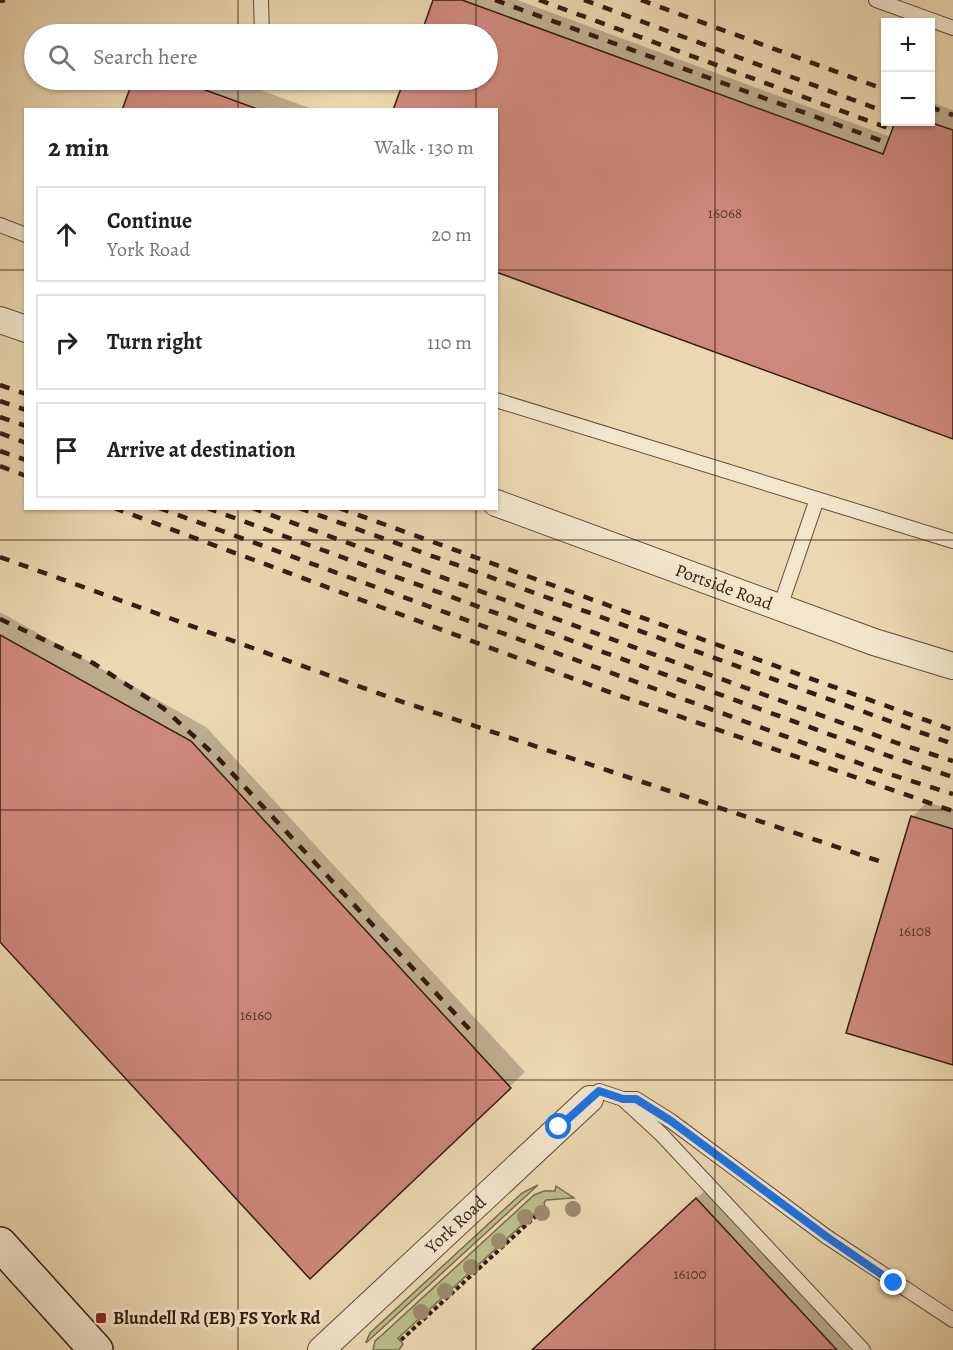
<!DOCTYPE html>
<meta charset="utf-8">
<style>
:root{--surface:#fff;--page:#f6f6f6;--text:#222;--muted:#767676;--line:#e0e0e0}
body{margin:0;font-family:Alegreya,serif;background:var(--page);color:var(--text)}
.controls{position:absolute;right:18px;top:18px;display:grid;overflow:hidden;border-radius:0px;box-shadow:0 2px 4px #0004}
.controls button{width:54px;height:54px;display:grid;place-items:center;padding:0;border:0;border-bottom:2px solid var(--line);background:var(--surface);color:var(--text);font:30px sans-serif}
.stop{position:absolute;width:18px;height:18px;margin:-14px;border:4px solid #1a73e8;border-radius:50%;background:#fff}
.stop.end{background:#1a73e8;border-color:#fff;box-shadow:0 2px 6px #0008}
.list{margin:0;padding:0;list-style:none}
h2{display:flex;justify-content:space-between;align-items:center;height:78px;margin:0;padding:0 24px;font-size:26px}
h2 small{font-size:20px;font-weight:400;color:var(--muted)}
.list li{display:grid;grid-template-columns:39px 1fr auto;gap:18px;align-items:center;box-sizing:border-box;height:96px;margin:0 12px 12px;padding:0 12px;border:2px solid var(--line);border-radius:0px}
.list b{display:block;font-size:22px;white-space:nowrap}
.list p{margin:0;font-size:20px;white-space:nowrap;color:var(--muted)}
.list em{font-size:20px;font-style:normal;color:var(--muted)}
.icon{flex:none;width:33px;height:33px;fill:none;stroke:currentColor;stroke-width:2;stroke-linecap:round;stroke-linejoin:round}
.map{position:relative;flex:none;width:953px;height:1350px;overflow:hidden}
.search{position:absolute;background:var(--surface);box-shadow:0 2px 4px #0004;left:24px;top:24px;width:474px;height:66px;display:flex;align-items:center;gap:15px;box-sizing:border-box;padding:0 21px;border-radius:33px;color:var(--muted);font-size:22px}
.panel{position:absolute;background:var(--surface);box-shadow:0 2px 4px #0004;left:24px;top:108px;width:474px;height:402px;border-radius:0px}
.map>svg:first-child{display:block}
.green{fill:#bbbe89;stroke:#786c4c;stroke-width:1.5}
.shadow{fill:#0003}
.building{fill:#cd887c;stroke:#351b10;stroke-width:1.5}
.lines{fill:none;stroke-linecap:round;stroke-linejoin:round}
.service-casing{stroke:#634a38;stroke-width:16}
.minor-casing{stroke:#634a38;stroke-width:28}
.secondary-casing{stroke:#351b10;stroke-width:36}
.path{stroke:#351b10;stroke-width:4;stroke-dasharray:4.5 3;stroke-linecap:butt}
.service{stroke:#f3e6cc;stroke-width:14}
.minor{stroke:#f3e6cc;stroke-width:26}
.secondary{stroke:#f3e6cc;stroke-width:33}
.rail{stroke:#351b10;stroke-width:4.5;stroke-dasharray:10 10;stroke-linecap:butt}
.tree{fill:#9d8b6c}
.route{stroke:#1a73e8;stroke-width:8}
.grid{fill:none;stroke:#351b10;stroke-width:1.5;stroke-opacity:0.55}
.poi-dot{fill:#8f2418;stroke:#f3e6cc;stroke-width:2}
.labels{text-anchor:middle;stroke-width:6;stroke-linejoin:round;paint-order:stroke}
.number-label{font-size:15px;fill:#5b362b}
.street-label{font-size:18px;fill:#351b10;stroke:#f3e6cc}
.poi-label{font-size:18px;font-weight:bold;fill:#351b10;stroke:#f3e6cc;text-anchor:start}
</style>
<div class="map">
<svg width="953" height="1350" viewBox="0 0 953 1350">
<rect width="100%" height="100%" fill="#ecd8b0"/>
<filter id="stains"><feTurbulence type="fractalNoise" baseFrequency=".00333" numOctaves="4"/><feColorMatrix values="0 0 0 0 .2 0 0 0 0 .09 0 0 0 0 .02 0 0 0 .5 -.17"/></filter>
<radialGradient id="worn" r=".72"><stop offset=".6" stop-color="#630" stop-opacity="0"/><stop offset="1" stop-color="#630" stop-opacity=".3"/></radialGradient>
<!-- green -->
<path class="green" d="M538,1185l-171,157h-1l4,-9 152,-140z
M556,1186l18,12 -28,2 -2,3 2,7 -7,7 -4,-4 -137,125 5,6 -4,6h-26l2,-9 7,-6 152,-140 10,-4h11z"/>
<!-- shadow -->
<path class="shadow" d="M435,0h82l374,137 6,-15h33v-20l23,8v328l-457,-328h-101l11,-30h82v-46h-66z
M134,80h99l82,30h-192z
M0,612l206,115 319,345 -215,205 -310,-337z
M927,802l26,8v253l-41,-246z
M712,1184l153,166h-332z"/>
<!-- building -->
<path class="building" d="M433,0h29l421,154 12,-32h34l24,8v309l-457,-167v-162h-103l11,-30h84v-46h-67z
M133,80h45l82,30h-138z
M0,635l191,106 320,347 -201,191 -310,-337z
M911,816l42,13v236l-107,-32z
M696,1198l141,152h-305z"/>
<g class="lines">
<!-- service casing -->
<g class="service-casing">
<path id="service" d="M261,0l1,34
M876,0l77,28
M0,225l26,10
M496,400l457,141
M780,607l37,-108
M590,1099l9,-8 24,8h13l35,22 156,116 126,83
M623,1099l38,35 202,216"/>
</g>
<!-- minor casing -->
<g class="minor-casing">
<g id="minor">
<path d="M0,320l26,9"/>
<path id="s1" d="M496,503l378,139 79,24"/>
<path id="s2" d="M321,1350l269,-251"/>
</g>
</g>
<!-- secondary casing -->
<g class="secondary-casing">
<path id="secondary" d="M0,1244l96,106"/>
</g>
<!-- path -->
<path class="path" d="M401,1340l136,-125"/>
<!-- service -->
<use href="#service" class="service"/>
<!-- minor -->
<use href="#minor" class="minor"/>
<!-- secondary -->
<use href="#secondary" class="secondary"/>
<!-- rail -->
<path class="rail" d="M495,0l387,141
M539,0l349,128
M584,0l302,112
M641,0l245,90
M0,1l5,-1
M930,107l23,8
M0,385l26,9
M0,401l26,9
M0,417l26,9
M0,433l26,10
M0,451l26,9
M0,466l26,10
M114,508l498,185 341,118
M159,508l727,265 67,21
M207,508l682,248 64,21
M252,508l645,235 56,18
M299,508l654,236
M339,508l614,222
M0,557l397,143 488,163
M0,619l93,44 70,45 55,50 254,274"/>
</g>
<!-- trees -->
<g class="tree">
<circle cx="573" cy="1209" r="8"/>
<circle cx="542" cy="1213" r="8"/>
<circle cx="525" cy="1217" r="8"/>
<circle cx="499" cy="1241" r="8"/>
<circle cx="471" cy="1267" r="8"/>
<circle cx="445" cy="1291" r="8"/>
<circle cx="421" cy="1312" r="8"/>
</g>
<g class="lines">
<!-- route -->
<path class="route" d="M559,1127l40,-36 24,8h13l35,22 156,116 67,46"/>
</g>
<!-- grid -->
<path class="grid" d="M238,0v34M476,0v34M715,0v1350M238,80v30M476,80v30M0,270h26M496,270h457M238,508v842M476,508v842M0,540h953M0,810h953M0,1080h953"/>
<!-- markers -->
<rect class="poi-dot" x="95" y="1312" width="12" height="12" rx="3"/>
<g class="labels">
<!-- number labels -->
<g class="number-label">
<text x="725" y="218">16068</text>
<text x="915" y="936">16108</text>
<text x="256" y="1020">16160</text>
<text x="690" y="1279">16100</text>
</g>
<!-- street labels -->
<g class="street-label">
<text dy="6" stroke="none"><textPath href="#s1" startOffset="243">Portside Road</textPath></text>
<text dy="6" stroke="none"><textPath href="#s2" startOffset="184">York Road</textPath></text>
</g>
<!-- poi labels -->
<g class="poi-label">
<text x="113" y="1324">Blundell Rd (EB) FS York Rd</text>
</g>
</g>
<rect width="100%" height="100%" filter="url(#stains)"/>
<rect width="100%" height="100%" fill="url(#worn)"/>
</svg>
<div class="controls">
<button>+</button>
<button>−</button>
</div>
<div class="stop" style="left:559px;top:1127px"></div>
<div class="stop end" style="left:894px;top:1283px"></div>
<div class="search"><svg class="icon" aria-label="search" viewBox="0 0 24 24"><circle cx="10" cy="10" r="6"/><path d="M15 15l6 6"/></svg>Search here</div>
<section class="panel">
<h2>2 min<small>Walk · 130 m</small></h2>
<ul class="list">
<li><svg class="icon" aria-label="ahead" viewBox="0 0 24 24"><path d="M12 20V5M6 11l6-6 6 6"/></svg><div><b>Continue</b><p>York Road</p></div><em>20 m</em></li>
<li><svg class="icon" aria-label="right" viewBox="0 0 24 24"><path d="M7 20v-9h11M14 6l5 5-5 5"/></svg><div><b>Turn right</b></div><em>110 m</em></li>
<li><svg class="icon" aria-label="arrive" viewBox="0 0 24 24"><path d="M6 21V4h12l-3 4 3 4H6"/></svg><div><b>Arrive at destination</b></div></li>
</ul>
</section>
</div>
